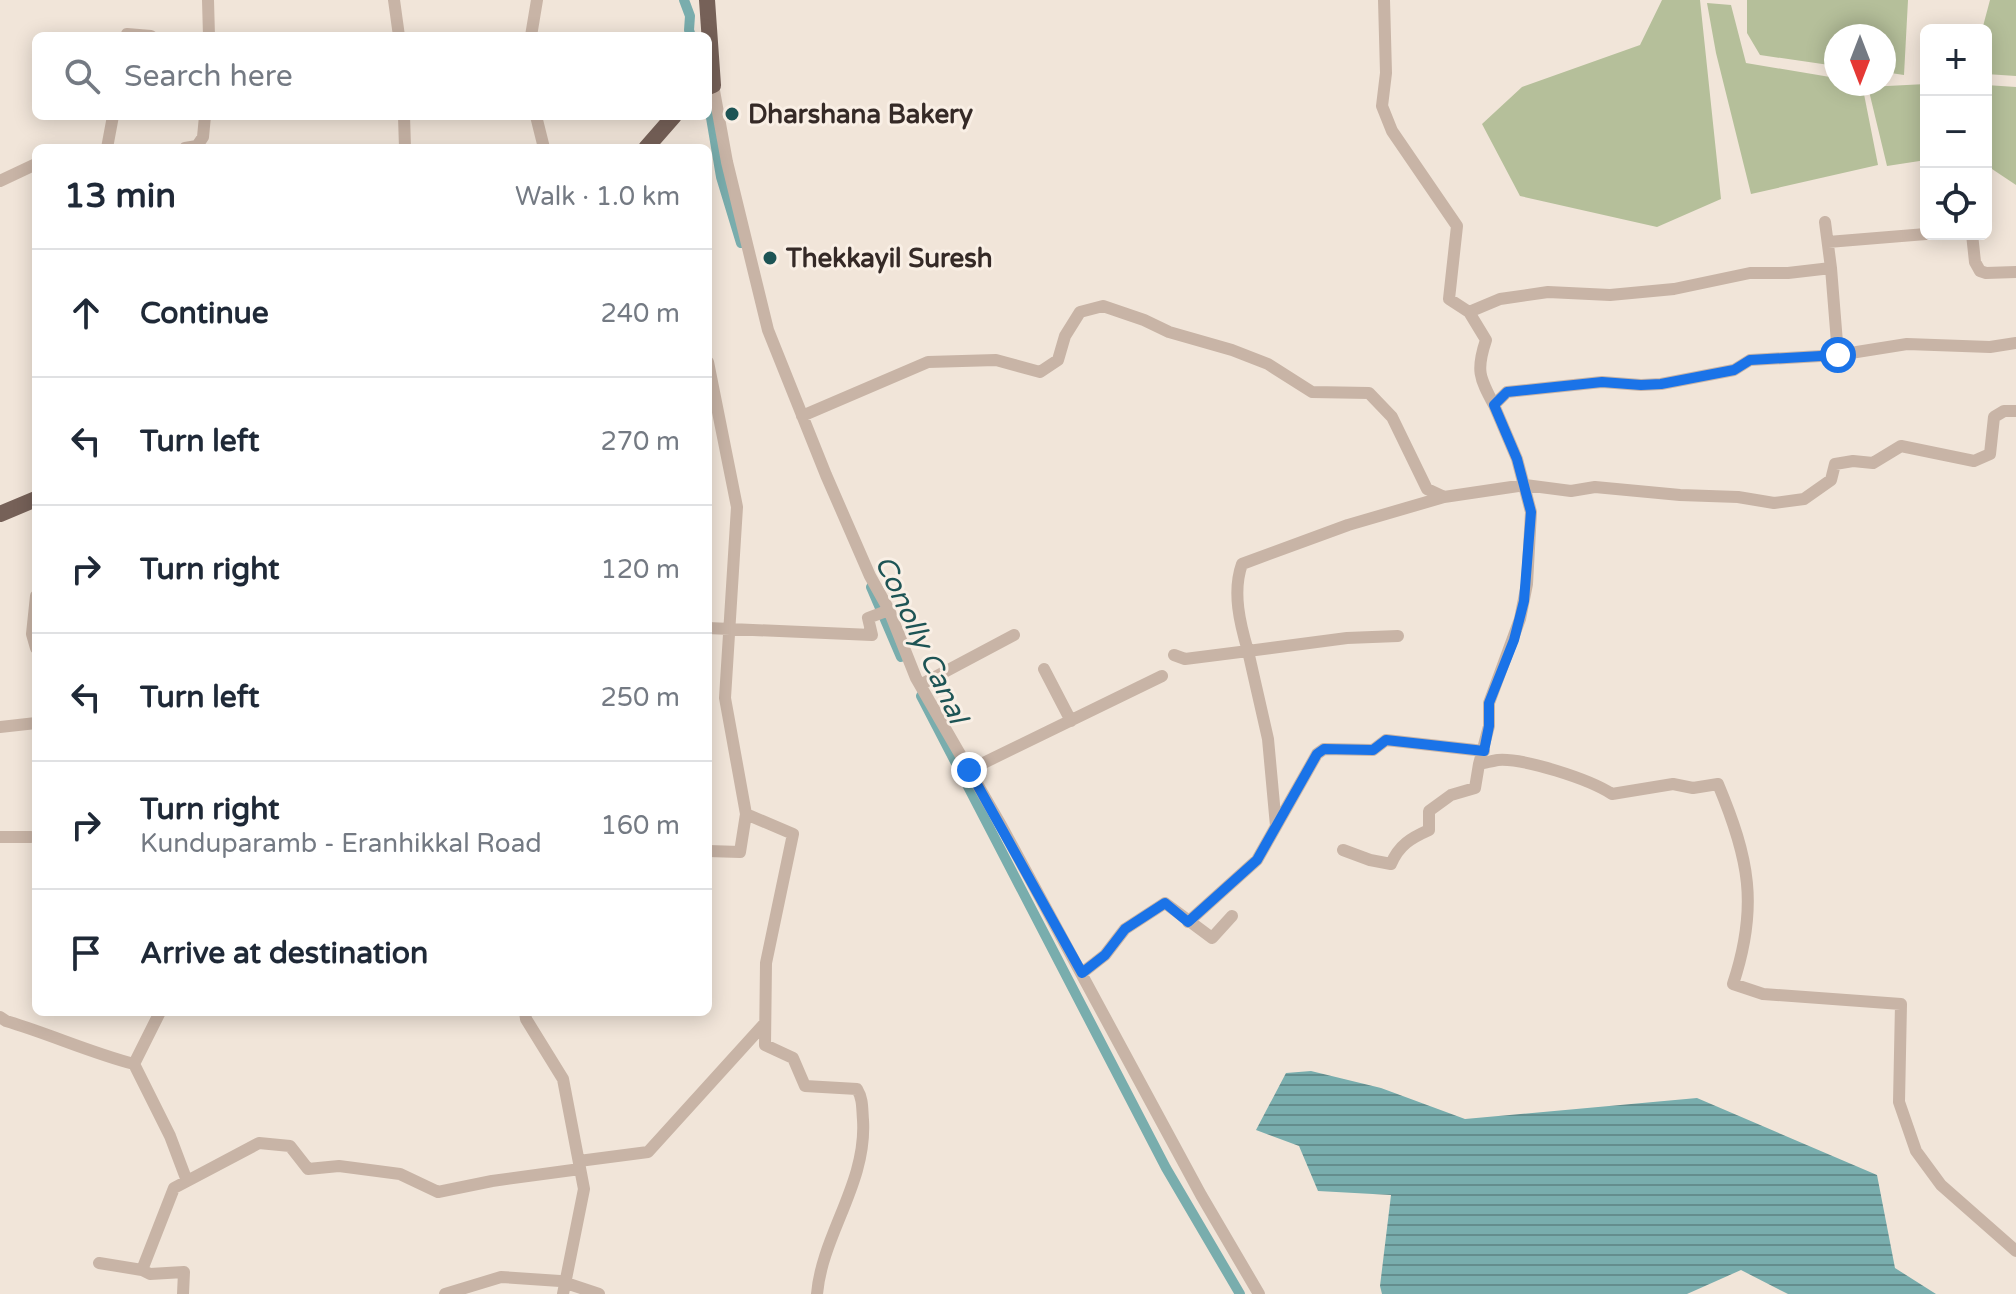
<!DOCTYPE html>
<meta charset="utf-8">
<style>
:root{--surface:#fff;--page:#f6f6f7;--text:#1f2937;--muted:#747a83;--line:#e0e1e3}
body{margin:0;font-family:"Varela Round",sans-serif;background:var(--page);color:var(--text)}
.controls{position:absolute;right:24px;top:24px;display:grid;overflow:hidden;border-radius:12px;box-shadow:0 4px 20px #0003}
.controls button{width:72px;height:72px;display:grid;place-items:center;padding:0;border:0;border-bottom:2px solid var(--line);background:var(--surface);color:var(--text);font:40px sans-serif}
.compass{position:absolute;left:1824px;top:24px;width:72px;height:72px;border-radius:50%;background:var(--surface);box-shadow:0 4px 20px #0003;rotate:180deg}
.stop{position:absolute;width:24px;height:24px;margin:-18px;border:6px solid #1a73e8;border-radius:50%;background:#fff}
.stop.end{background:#1a73e8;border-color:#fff;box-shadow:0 2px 8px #0008}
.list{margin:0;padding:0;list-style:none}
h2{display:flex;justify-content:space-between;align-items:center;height:104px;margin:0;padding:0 32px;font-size:34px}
h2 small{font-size:26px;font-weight:400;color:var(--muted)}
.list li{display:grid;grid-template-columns:52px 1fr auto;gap:24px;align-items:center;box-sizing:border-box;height:128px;padding:0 32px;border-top:2px solid var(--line)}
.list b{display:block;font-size:30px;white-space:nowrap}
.list p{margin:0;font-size:26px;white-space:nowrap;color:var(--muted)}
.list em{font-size:26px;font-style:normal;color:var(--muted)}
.icon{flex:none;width:44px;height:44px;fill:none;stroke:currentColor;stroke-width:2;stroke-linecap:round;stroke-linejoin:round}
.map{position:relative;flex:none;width:2016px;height:1294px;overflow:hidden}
.search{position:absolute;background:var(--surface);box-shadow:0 4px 20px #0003;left:32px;top:32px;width:680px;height:88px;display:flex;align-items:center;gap:20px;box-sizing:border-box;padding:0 28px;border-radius:12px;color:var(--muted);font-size:30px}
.panel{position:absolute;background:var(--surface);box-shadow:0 4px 20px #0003;left:32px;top:144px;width:680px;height:872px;border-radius:12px}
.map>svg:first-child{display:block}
.green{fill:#b5bf9a}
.water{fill:url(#water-rules)}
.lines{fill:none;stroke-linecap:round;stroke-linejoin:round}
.canal{stroke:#79adad;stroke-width:10}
.minor{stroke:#c8b4a6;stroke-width:12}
.major{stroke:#766158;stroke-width:16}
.route{stroke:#1a73e8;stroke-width:10}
.poi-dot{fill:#1d5455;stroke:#f9efe5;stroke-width:3}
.labels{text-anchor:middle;stroke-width:6;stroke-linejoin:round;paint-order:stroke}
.poi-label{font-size:26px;font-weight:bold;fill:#352a27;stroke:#f9efe5;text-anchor:start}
.water-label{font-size:28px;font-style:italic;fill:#1d5455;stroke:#f9efe5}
</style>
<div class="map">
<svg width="2016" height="1294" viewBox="0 0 2016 1294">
<defs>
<pattern id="water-rules" width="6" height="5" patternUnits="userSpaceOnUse" patternTransform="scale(2)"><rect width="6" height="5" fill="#79adad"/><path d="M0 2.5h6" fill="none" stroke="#648d8d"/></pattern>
</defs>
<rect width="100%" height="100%" fill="#f1e5d9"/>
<!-- green -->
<path class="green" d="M1662,0h38l21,199 -64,28 -137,-31 -38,-72 40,-37 118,-42z
M1747,0h161l-4,75 -20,-3v-36h-48v30l-76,-11 -13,-22z
M1990,0h26v76l-30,-2v-44h-4z
M1707,3l24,2 15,58 90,15v6h26l16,81 -127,29 -35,-141z
M1926,84v76l-39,6 -19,-79z
M1986,85l30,2v98l-30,-20z"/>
<!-- water -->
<path class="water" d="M1311,1071l70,17 84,31 232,-21 180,77 18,93 41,26h-148l-47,-24 -54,24h-305l-2,-8 11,-91 -73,-4 -19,-45 -43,-16 30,-57z"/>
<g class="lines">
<!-- canal -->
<path class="canal" d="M684,0l6,16 -1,14 2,6
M708,100l13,77 20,66
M871,587l30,70
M921,696l245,472 74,126"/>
<!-- minor -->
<path class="minor" d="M208,0l1,36
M394,0l5,36
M1384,0l2,73 -4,33 10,25 65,95 -8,73 20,13 17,28c-10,30 -7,37 8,65
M126,36l1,-2 24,2
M531,36l6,-36
M713,85l14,77 41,168 58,145 44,101 19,34 27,68 86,149 199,368 58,99
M404,116l1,32
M536,116l8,32
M107,148l6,-32
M185,148l12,-2 6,-9 2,-21
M0,181l36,-17
M1972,234l3,28 5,9 6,2 30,-1
M1828,242l98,-8
M1831,268l7,87
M1469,312l31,-13 48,-7 62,3 64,-6 76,-16h38l43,-5 -6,-46
M2016,343l-26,4 -83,-3 -69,11 -88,5 -16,10 -73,14 -20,1 -39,-3 -95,10 -13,13 23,54 14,53 -4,72 -7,35 -31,84v23l-10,38c6,-1 13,-3 19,-4 26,-2 91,19 114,34l61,-10 20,4 25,-4c31,74 41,122 15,200l30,10 138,10 -2,98 17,49 25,34 75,66
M708,362l29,145 -12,191 21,116 47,20 -27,129 -1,82 28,13 12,28 52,3c6,10 5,19 6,31 4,63 -41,115 -46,174
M802,416l126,-54 68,-2 44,12 18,-12 7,-24 15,-24 23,-6 41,14 25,12 63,18 36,14 44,28 57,1 23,24 35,72 17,8 81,-12 46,6 24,-4 85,8 58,2 36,6 30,-4 27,-19 4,-16 18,-3 20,2 28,-17 73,15 16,-7 4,-37 10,-6h12
M36,596l-4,38 4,14
M708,628l164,7 -4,-17 21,-8
M1174,655l11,4 63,-8c-8,-27 -16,-59 -6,-87l106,-39 96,-28
M1044,669l27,52
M920,685l94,-50
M0,727l36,-4
M969,770l193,-94
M1276,826l-8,-87 -20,-88 99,-13 51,-2
M0,837h31
M1343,850l27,10 21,4c8,-19 20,-26 38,-34v-19l22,-16 24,-7 4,-24
M708,851l32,1 6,-38
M1188,922l69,-62 60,-106 7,-5 49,1 13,-10 98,11
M1082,973l23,-18 20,-26 40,-26 47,35 20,-22
M525,1012l1,7 37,60 21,110 -21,105
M0,1017l6,4c44,13 85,32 128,43l36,72 17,45
M134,1064l26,-52
M579,1161l69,-9 117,-129
M99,1263l43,7
M183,1294l1,-22 -34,2 -8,-4 32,-82 85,-45 31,3 18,23 31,-3 61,8 38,18 54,-11 88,-12
M445,1294l56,-17 59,4 39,13"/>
<!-- major -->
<path class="major" d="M707,0l6,85 -5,2
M646,148l28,-32
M0,514l36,-15"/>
</g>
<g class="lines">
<!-- route -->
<path class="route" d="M969,770l113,203 23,-18 20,-26 40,-26 23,19 69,-62 60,-106 7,-5 49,1 13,-10 98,11 5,-25v-23l25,-63 10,-39 7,-89 -14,-53 -23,-54 13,-13 95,-10 39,3 20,-1 73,-14 16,-10 88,-5"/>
</g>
<!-- markers -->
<g class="poi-dot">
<circle cx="732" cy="114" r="8"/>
<circle cx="770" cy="258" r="8"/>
</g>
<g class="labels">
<!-- poi labels -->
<g class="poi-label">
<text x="748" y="123">Dharshana Bakery</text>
<text x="786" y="267">Thekkayil Suresh</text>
</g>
<!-- water labels -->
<g class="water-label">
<text transform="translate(922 639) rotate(65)" y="10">Conolly Canal</text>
</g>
</g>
</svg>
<div class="controls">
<button>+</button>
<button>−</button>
<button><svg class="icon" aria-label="locate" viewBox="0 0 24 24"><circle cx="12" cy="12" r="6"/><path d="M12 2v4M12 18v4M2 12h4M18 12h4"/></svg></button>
</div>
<svg class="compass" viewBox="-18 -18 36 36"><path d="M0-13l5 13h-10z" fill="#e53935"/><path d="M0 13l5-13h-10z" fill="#747a83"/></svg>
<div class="stop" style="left:1838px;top:355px"></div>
<div class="stop end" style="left:969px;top:770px"></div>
<div class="search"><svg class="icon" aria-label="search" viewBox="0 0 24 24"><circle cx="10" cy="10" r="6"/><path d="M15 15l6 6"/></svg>Search here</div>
<section class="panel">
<h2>13 min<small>Walk · 1.0 km</small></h2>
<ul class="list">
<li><svg class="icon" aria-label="ahead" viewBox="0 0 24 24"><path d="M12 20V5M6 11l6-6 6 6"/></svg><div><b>Continue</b></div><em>240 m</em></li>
<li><svg class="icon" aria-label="left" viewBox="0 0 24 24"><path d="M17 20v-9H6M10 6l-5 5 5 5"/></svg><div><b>Turn left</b></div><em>270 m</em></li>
<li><svg class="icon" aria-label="right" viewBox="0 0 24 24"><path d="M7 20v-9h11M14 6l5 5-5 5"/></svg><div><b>Turn right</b></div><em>120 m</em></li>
<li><svg class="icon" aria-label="left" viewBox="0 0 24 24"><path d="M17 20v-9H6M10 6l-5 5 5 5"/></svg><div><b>Turn left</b></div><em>250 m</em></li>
<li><svg class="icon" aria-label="right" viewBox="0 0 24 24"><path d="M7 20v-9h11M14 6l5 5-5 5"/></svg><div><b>Turn right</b><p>Kunduparamb - Eranhikkal Road</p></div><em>160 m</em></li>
<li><svg class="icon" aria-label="arrive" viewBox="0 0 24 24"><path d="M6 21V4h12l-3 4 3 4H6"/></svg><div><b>Arrive at destination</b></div></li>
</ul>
</section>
</div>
